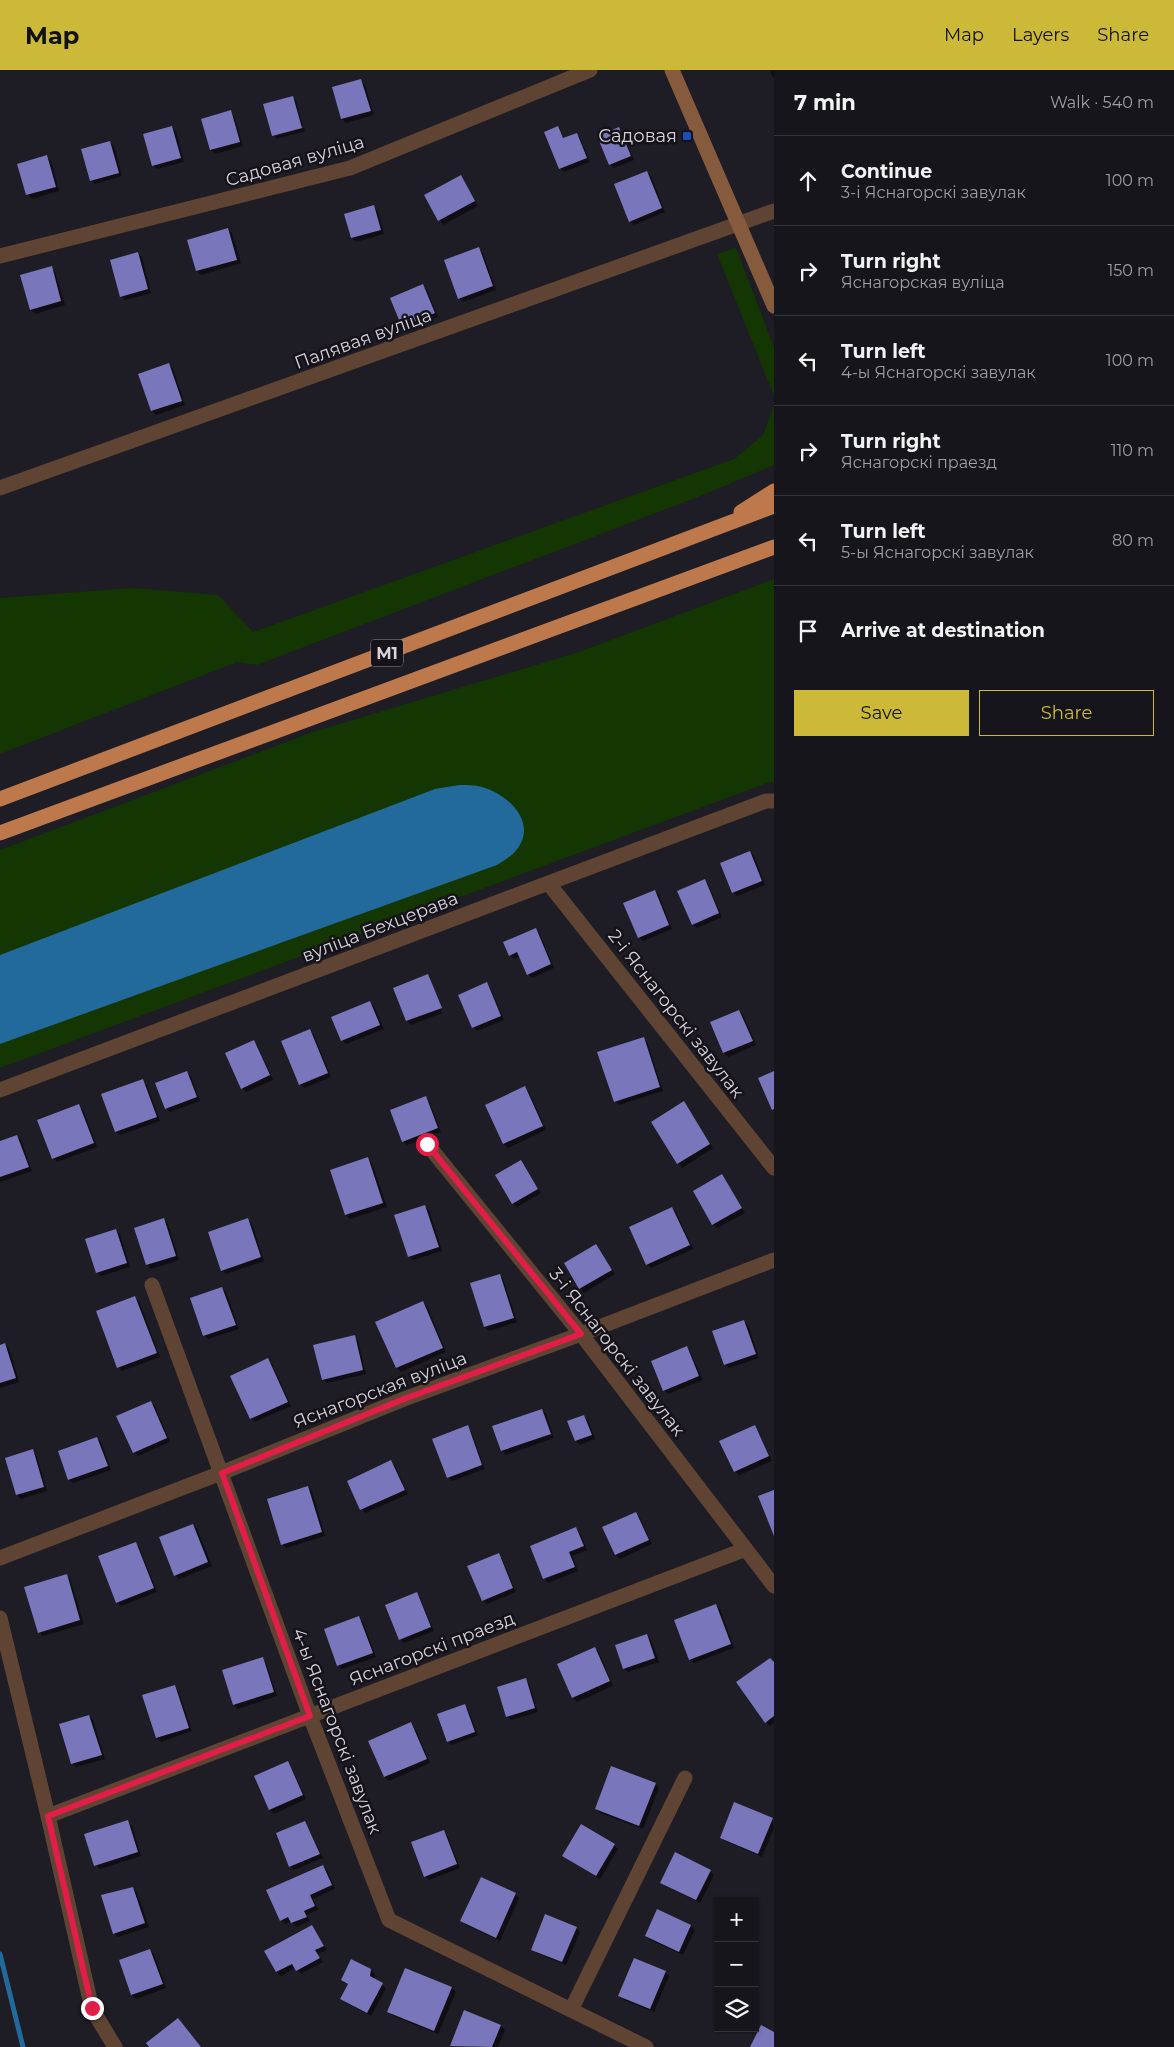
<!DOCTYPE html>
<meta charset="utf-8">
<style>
:root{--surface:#16151b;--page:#232228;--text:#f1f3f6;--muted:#9e9fa3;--line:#35343a;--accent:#cdb938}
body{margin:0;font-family:Montserrat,sans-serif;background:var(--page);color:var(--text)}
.controls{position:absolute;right:15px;bottom:15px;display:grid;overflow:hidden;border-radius:0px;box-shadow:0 1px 4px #0004}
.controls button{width:45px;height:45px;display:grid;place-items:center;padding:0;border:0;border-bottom:1px solid var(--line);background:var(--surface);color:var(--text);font:25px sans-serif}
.stop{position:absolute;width:15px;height:15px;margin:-11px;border:4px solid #e11d48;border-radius:50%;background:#fff}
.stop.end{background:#e11d48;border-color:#fff;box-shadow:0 1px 5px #0008}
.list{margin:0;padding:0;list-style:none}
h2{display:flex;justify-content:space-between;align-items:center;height:65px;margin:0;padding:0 20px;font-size:21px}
h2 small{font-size:16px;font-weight:400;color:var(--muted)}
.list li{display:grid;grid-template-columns:32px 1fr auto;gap:15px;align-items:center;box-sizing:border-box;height:90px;padding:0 20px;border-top:1px solid var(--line)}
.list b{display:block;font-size:19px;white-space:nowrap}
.list p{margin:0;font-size:16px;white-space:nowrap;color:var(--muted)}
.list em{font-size:16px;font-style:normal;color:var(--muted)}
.actions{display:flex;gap:10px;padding:15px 20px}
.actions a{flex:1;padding:11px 0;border:1px solid var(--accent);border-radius:0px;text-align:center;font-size:18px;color:var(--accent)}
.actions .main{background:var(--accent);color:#111}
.icon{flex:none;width:28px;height:28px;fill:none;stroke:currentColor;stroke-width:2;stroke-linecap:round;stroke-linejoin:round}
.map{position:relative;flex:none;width:774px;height:1977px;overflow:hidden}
header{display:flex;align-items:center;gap:30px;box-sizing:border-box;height:70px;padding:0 25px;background:var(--accent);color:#111}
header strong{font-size:24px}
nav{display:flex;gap:28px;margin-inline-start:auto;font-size:18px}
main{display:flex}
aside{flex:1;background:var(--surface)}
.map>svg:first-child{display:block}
.green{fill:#143602}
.water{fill:#226a9c}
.shadow{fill:#0007}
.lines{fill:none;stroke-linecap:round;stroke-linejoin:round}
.stream{stroke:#226a9c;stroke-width:5}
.building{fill:#7976bc}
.street{stroke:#604433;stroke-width:15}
.secondary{stroke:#865a3d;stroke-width:15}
.highway{stroke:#bd794c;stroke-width:15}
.route{stroke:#e11d48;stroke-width:6}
.transit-dot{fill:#1a4fb4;stroke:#15121a;stroke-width:2}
.labels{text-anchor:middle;stroke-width:5;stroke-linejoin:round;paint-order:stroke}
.shield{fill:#15121a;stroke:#9d9aa1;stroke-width:1}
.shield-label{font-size:16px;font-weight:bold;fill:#d7d5db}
.poi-label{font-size:18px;fill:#d7d5db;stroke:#15121a;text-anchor:end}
.street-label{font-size:18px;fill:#d7d5db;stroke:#15121a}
</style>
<header>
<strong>Map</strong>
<nav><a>Map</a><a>Layers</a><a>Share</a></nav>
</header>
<main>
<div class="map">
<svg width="774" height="1977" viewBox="0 0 774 1977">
<rect width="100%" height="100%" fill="#1e1c24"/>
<!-- green -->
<path class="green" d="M736,178l38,99v49l-57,-142z
M774,336v59l-76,32 -441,168 -20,-3 -237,92v-156l132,-10 86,7 35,37 481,-173 29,-24z
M774,509v204l-4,-1 -770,286v-218l313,-118 263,-79z"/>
<!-- water -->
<path class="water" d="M459,715c7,0 16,0 23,2 25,7 55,34 36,61 -6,8 -13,12 -21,17l-497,179v-89l435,-166z"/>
<!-- shadow -->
<path class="shadow" d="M770,0h4v8l-2,-2z
M361,11l4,4 9,30 -28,8 -4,-4 -8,-31z
M292,27l4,4 7,25 -29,8v2l-1,-1z
M230,42l4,4 9,30 -28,8 -4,-4z
M172,57l4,4 8,31 -27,7 -4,-4z
M304,58l1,3 -28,8 -2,-3z
M557,58l7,11 13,-5 3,4 10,24 -26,10 -4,-4 -14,-36z
M619,58l4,4 11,28 -20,8 -4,-4z
M110,72l4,4 8,30 -27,8 -4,-4z
M47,87l4,4 8,30 -27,8 -4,-4 -9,-31z
M647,102l4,4 14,36 -31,13 -4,-4z
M460,106l18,30 -35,19 -18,-30z
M374,137l4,4 6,23 -28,8 -4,-4z
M228,159l4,4 9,30 -40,12 -4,-4z
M479,179l4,4 13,37 -33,12 -4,-4z
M138,183l4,4 9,36 -26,7 -3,-4z
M51,198l4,4 10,33 -30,9 -4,-4z
M423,216l4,4 11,27 -31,13 -4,-4z
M169,295l4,4 12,36 -29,10 -4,-4 -12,-36z
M750,782l4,4 11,29 -28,11 -4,-4z
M704,810l4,4 14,33 -25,11 -4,-4z
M655,821l4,4 13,34 -29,12 -4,-4z
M536,860l4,4 14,34 -22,10 -4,-4 -8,-18 -6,3 -4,-4z
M428,905l3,3h-2l13,35 -31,12 -4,-4 -12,-32z
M486,914l4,4 14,32 -27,11 -3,-3 -14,-32z
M370,932l4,4 10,23 -38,15 -4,-4z
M739,941l4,4 13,30 -28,12 -4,-4 -12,-30z
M310,961l4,4 17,42 -27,11 -4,-4z
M643,968l4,4 16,49 -44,14 -4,-4z
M253,971l4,4 16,35 -27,12 -4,-4z
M187,1002l4,4 9,25 -30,11 -4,-4z
M143,1011l4,4 13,36 -40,14 -4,-4z
M525,1018l4,4 17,38 -38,18 -4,-4 -18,-38z
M425,1028l4,3 12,31 -34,13 -4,-4z
M684,1033l29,45 -31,20 -29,-46z
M79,1036l4,4 14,37 -40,15 -4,-4z
M17,1067l4,3 11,31 -32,11v-40z
M368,1089l4,4 15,44 -37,12 -4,-4z
M521,1092l20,31 -24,14 -4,-4z
M722,1106l23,37 -28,15 -4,-4z
M425,1136l4,4 13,41 -29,9 -4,-4z
M672,1138l4,4 17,37 -42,19 -4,-4z
M164,1150l4,4 11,36 -28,9 -4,-4 -11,-37z
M248,1150l4,4 12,37 -38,13 -4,-4z
M116,1160l4,4 10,33 -29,9 -4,-4z
M596,1176l19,28 -31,19 -19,-29z
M499,1205l4,4 14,43 -28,9 -4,-4 -13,-43z
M222,1218l4,4 13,37 -31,10 -4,-4z
M135,1227l4,4 21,56 -38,14 -3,-4z
M423,1232l4,4 19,46 -45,20 -4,-4z
M744,1251l4,4 11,33 -30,10 -4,-4z
M354,1267l4,4 8,33 -39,9 -4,-4z
M5,1275l4,3 10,34 -19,6v-42z
M686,1277l4,4 13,29 -35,14 -4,-4z
M268,1290l4,4 19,42 -36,16 -4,-4z
M151,1332l4,4 15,36 -32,14 -4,-4z
M542,1340l4,4 8,24 -48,17 -4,-4 -8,-25z
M584,1346l4,4 7,19 -15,6 -4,-4 -7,-19z
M467,1357l4,4 14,38 -33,12 -4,-4z
M754,1357l4,4 14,30 -33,14 -4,-4z
M97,1368l4,4 10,28 -38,13 -4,-3z
M32,1381l4,3 11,37 -26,8 -4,-4 -11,-37z
M391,1392l4,4 13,28 -43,19 -4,-4z
M308,1417l4,4 13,45 -39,12 -4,-4z
M636,1444l4,4 12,26 -32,15 -4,-4 -12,-27z
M193,1455l4,4 15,37 -33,13 -4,-4z
M576,1459l4,4 7,17 -15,6 6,15 -30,12 -3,-4 -13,-33z
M135,1473l4,4 18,45 -36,14 -4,-4z
M498,1485l4,4 14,33 -29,12 -4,-4z
M66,1505l4,4 14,45 -41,12 -4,-4z
M416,1524l4,4 14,33 -30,12 -4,-4z
M716,1535l4,4 14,39 -40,15 -4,-4z
M359,1548l4,4 13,35 -34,12 -4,-3z
M647,1566l4,4 8,22 -31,10 -4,-4z
M595,1578l4,4 14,34 -36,16 -4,-4 -15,-33z
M262,1589l4,4 11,33 -39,13 -4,-4z
M774,1593v60l-4,3 -4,-4z
M525,1610l4,4 9,28 -27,8 -4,-4z
M174,1616l4,4 14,41 -31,11 -4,-4z
M464,1635l4,4 10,26 -26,10 -4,-4z
M89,1646l4,4 12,39 -29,8 -4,-4z
M411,1654l4,4 15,35 -41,18 -4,-4 -15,-36z
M287,1693l4,4 15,32 -32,15 -4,-4z
M655,1714l4,4 -16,41 -43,-16 -4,-4z
M772,1749l2,9 -12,29 -37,-16 -4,-3z
M128,1752l4,4 9,30 -41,13 -4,-4z
M304,1753l4,4 15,31 -29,12 -4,-4z
M443,1761l4,4 13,33 -31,12 -4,-4z
M614,1775l4,4 -18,30 -32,-20z
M323,1796l4,4 8,19 -22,10 5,11 -11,5 3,6 -14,6 -4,-6 -7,3 -4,-4z
M710,1801l4,4 -14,28 -34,-17 -4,-4z
M133,1818l4,4 12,35 -31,10 -4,-4z
M515,1824l4,4 -19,43 -34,-16 -4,-4z
M312,1856l15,24 -9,4 5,8 -22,12 -5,-7 -15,9 -4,-4z
M691,1856l4,4 -12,25 -33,-15 -4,-4z
M576,1858l4,4 -14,33 -30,-12 -4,-4z
M150,1880l4,4 12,34 -30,11 -4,-4 -12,-34z
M370,1900l5,4 -1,6 12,8 -15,28 -25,-13 -4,-4 7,-14 -7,-5z
M406,1900l46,18 4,4 -18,42 -45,-18 -4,-4z
M665,1902l4,4 -15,36 -30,-12 -4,-4z
M501,1956l4,4 -7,17 -46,-1z"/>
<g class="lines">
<!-- stream -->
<path class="stream" d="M0,1884l23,93"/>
</g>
<!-- building -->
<path class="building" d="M361,9l10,32 -30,8 -9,-32z
M293,26l9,32 -30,8 -9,-32z
M231,40l9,32 -30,8 -9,-31z
M172,56l9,32 -29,8 -9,-32z
M558,56l5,12 14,-5 10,25 -28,11 -15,-37z
M619,57l12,29 -22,9 -12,-29z
M110,71l9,32 -29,8 -9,-32z
M47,85l9,32 -30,8 -9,-31z
M647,101l15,37 -33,14 -15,-38z
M461,105l14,26 -37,20 -14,-26z
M374,135l7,25 -30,8 -7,-24z
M228,158l9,32 -41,11 -9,-31z
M479,177l14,39 -35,13 -14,-39z
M138,182l10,37 -28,8 -10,-37z
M52,196l9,35 -31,9 -10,-35z
M423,214l12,29 -33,14 -12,-29z
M169,293l13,38 -31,10 -13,-37z
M750,781l12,30 -30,12 -12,-30z
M705,809l14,34 -27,12 -15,-34z
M655,820l14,35 -31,13 -15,-35z
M536,858l15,36 -24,11 -10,-23 -8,4 -6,-14z
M428,904l14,34 -36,13 -13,-33z
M487,912l14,34 -29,12 -14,-33z
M370,931l10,24 -39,16 -10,-24z
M739,940l14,31 -30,12 -13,-31z
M310,959l18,44 -29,12 -18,-44z
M644,967l16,50 -46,15 -17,-50z
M254,970l16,35 -29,14 -16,-36z
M187,1001l10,26 -32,12 -10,-26z
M774,1001v38l-2,1 -14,-32z
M143,1009l14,38 -42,15 -14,-38z
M525,1016l18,40 -40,18 -18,-39z
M426,1026l12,32 -36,14 -12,-32z
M684,1031l26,43 -33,20 -26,-42z
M79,1034l15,39 -42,16 -15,-39z
M17,1065l12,32 -29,10v-36z
M368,1087l15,46 -38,12 -15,-45z
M521,1090l17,29 -26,15 -17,-29z
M722,1104l20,34 -30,17 -19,-34z
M425,1135l14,42 -31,10 -14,-42z
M672,1137l18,38 -44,20 -17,-38z
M164,1148l12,38 -30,9 -12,-37z
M248,1148l13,39 -40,14 -13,-39z
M116,1159l11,34 -31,10 -11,-34z
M596,1174l16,26 -33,19 -15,-26z
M500,1204l14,44 -30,9 -14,-44z
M222,1217l14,38 -33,11 -13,-38z
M135,1226l22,57 -40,15 -21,-57z
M423,1231l20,47 -47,20 -21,-46z
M744,1250l12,34 -32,11 -12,-34z
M355,1265l8,35 -41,10 -9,-35z
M5,1273l11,35 -16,5v-38z
M687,1276l12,30 -36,15 -12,-30z
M268,1288l20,44 -38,17 -20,-43z
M151,1331l16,37 -34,15 -17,-37z
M542,1339l9,25 -50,17 -9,-25z
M584,1345l8,20 -17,6 -8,-20z
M468,1355l14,40 -35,13 -15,-39z
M755,1355l14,31 -35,16 -15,-31z
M97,1367l11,29 -40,14 -10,-29z
M33,1379l11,38 -28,8 -11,-37z
M391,1390l14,30 -45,20 -13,-29z
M308,1416l14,46 -41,13 -14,-46z
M774,1420v46l-16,-40z
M636,1442l13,28 -34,15 -13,-28z
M193,1454l15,38 -34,14 -15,-39z
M576,1457l8,19 -15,6 6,15 -32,12 -13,-33z
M136,1472l18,46 -38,15 -18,-47z
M499,1483l14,35 -31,13 -15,-35z
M67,1504l13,46 -42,13 -14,-46z
M417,1522l14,35 -32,13 -14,-35z
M716,1534l15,40 -42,16 -15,-40z
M359,1546l14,37 -36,13 -13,-37z
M647,1564l8,24 -32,11 -8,-24z
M595,1577l15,34 -38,17 -15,-34z
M263,1587l11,35 -41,13 -11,-35z
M770,1588l4,4v54l-9,7 -29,-41z
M526,1608l9,30 -29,9 -9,-30z
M175,1615l14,43 -33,10 -14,-43z
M465,1634l10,28 -28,10 -10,-28z
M89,1645l13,40 -31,9 -12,-40z
M411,1652l16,37 -43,18 -16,-36z
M288,1691l15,34 -34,15 -15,-34z
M611,1696l45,17 -17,43 -44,-17z
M734,1732l39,16 -15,36 -38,-16z
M128,1750l10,32 -44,14 -10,-32z
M305,1751l15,33 -31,13 -13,-34z
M581,1754l34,20 -19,32 -34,-20z
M444,1760l13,34 -33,13 -13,-35z
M675,1782l36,18 -15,30 -36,-17z
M323,1795l9,20 -22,10 5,11 -11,5 3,6 -16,6 -3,-6 -8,4 -14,-31z
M481,1807l35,16 -20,45 -36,-17z
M133,1817l12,36 -32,11 -12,-39z
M657,1839l34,16 -12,27 -34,-16z
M545,1844l32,13 -15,35 -31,-12z
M312,1855l12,21 -9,4 5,8 -24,13 -4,-7 -16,8 -12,-21z
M150,1879l13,35 -32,11 -12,-35z
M634,1888l32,13 -16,38 -32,-13z
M351,1889l20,10 -1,7 13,7 -16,30 -27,-14 8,-15 -7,-4z
M405,1898l47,19 -18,44 -47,-19z
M464,1940l37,15 -9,22 -42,-1z
M178,1948l23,29h-52l-3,-4z
M761,1955l13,7v15h-24z"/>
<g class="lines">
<!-- street -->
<path class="street" d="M0,186l350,-88 240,-98
M0,418l774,-277
M549,814l225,284
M0,1020l766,-289h8
M427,1074l154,190 193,252
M152,1215l158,431 79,204 257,127
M0,1488l221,-85 183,-74 177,-65 193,-74
M0,1548l48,198 44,193 23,38
M48,1746l698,-267
M571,1940l114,-232"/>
<!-- secondary -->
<path class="secondary" d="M672,0l102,236"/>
<!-- highway -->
<path class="highway" d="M741,442l33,-21
M0,729l774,-293
M0,763l774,-286"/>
</g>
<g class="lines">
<!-- route -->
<path class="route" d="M92,1938l-44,-192 262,-100 -88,-243 182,-74 177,-65 -154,-190"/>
</g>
<!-- markers -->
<rect class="transit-dot" x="682" y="61" width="10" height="10" rx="2.5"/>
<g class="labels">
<!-- shield labels -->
<rect class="shield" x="371" y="569.5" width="32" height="27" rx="4"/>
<g class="shield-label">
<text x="387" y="589">М1</text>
</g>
<!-- poi labels -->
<g class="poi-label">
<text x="677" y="72">Садовая</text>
</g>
<!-- street labels -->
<g class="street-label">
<text transform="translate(295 91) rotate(-16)" y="6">Садовая вуліца</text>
<text transform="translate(363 269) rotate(-20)" y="6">Палявая вуліца</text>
<text transform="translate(380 857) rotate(-21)" y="6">вуліца Бехцерава</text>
<text transform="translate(676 944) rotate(52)" y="6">2-і Яснагорскі завулак</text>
<text transform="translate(617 1282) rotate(52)" y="6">3-і Яснагорскі завулак</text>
<text transform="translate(380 1320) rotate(-21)" y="6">Яснагорская вуліца</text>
<text transform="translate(432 1579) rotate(-21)" y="6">Яснагорскі праезд</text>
<text transform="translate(337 1661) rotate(69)" y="6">4-ы Яснагорскі завулак</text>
</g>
</g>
</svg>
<div class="controls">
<button>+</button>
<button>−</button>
<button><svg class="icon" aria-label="layers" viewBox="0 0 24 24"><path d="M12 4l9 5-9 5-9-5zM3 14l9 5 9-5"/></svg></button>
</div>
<div class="stop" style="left:427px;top:1074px"></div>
<div class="stop end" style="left:92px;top:1938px"></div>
</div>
<aside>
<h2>7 min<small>Walk · 540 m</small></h2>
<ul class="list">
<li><svg class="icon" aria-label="ahead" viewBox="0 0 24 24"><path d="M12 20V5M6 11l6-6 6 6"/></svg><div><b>Continue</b><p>3-і Яснагорскі завулак</p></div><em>100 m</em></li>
<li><svg class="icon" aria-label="right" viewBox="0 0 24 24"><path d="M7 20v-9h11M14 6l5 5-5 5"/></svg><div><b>Turn right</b><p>Яснагорская вуліца</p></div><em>150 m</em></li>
<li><svg class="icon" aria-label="left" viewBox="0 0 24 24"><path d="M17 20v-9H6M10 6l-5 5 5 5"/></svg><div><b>Turn left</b><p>4-ы Яснагорскі завулак</p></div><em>100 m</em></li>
<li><svg class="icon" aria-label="right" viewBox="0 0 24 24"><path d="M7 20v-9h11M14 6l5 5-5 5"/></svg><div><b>Turn right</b><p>Яснагорскі праезд</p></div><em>110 m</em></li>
<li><svg class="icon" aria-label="left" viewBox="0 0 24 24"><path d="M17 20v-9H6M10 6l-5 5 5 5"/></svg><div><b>Turn left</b><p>5-ы Яснагорскі завулак</p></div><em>80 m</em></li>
<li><svg class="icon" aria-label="arrive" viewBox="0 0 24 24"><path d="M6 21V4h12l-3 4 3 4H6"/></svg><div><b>Arrive at destination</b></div></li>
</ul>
<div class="actions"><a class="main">Save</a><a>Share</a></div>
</aside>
</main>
